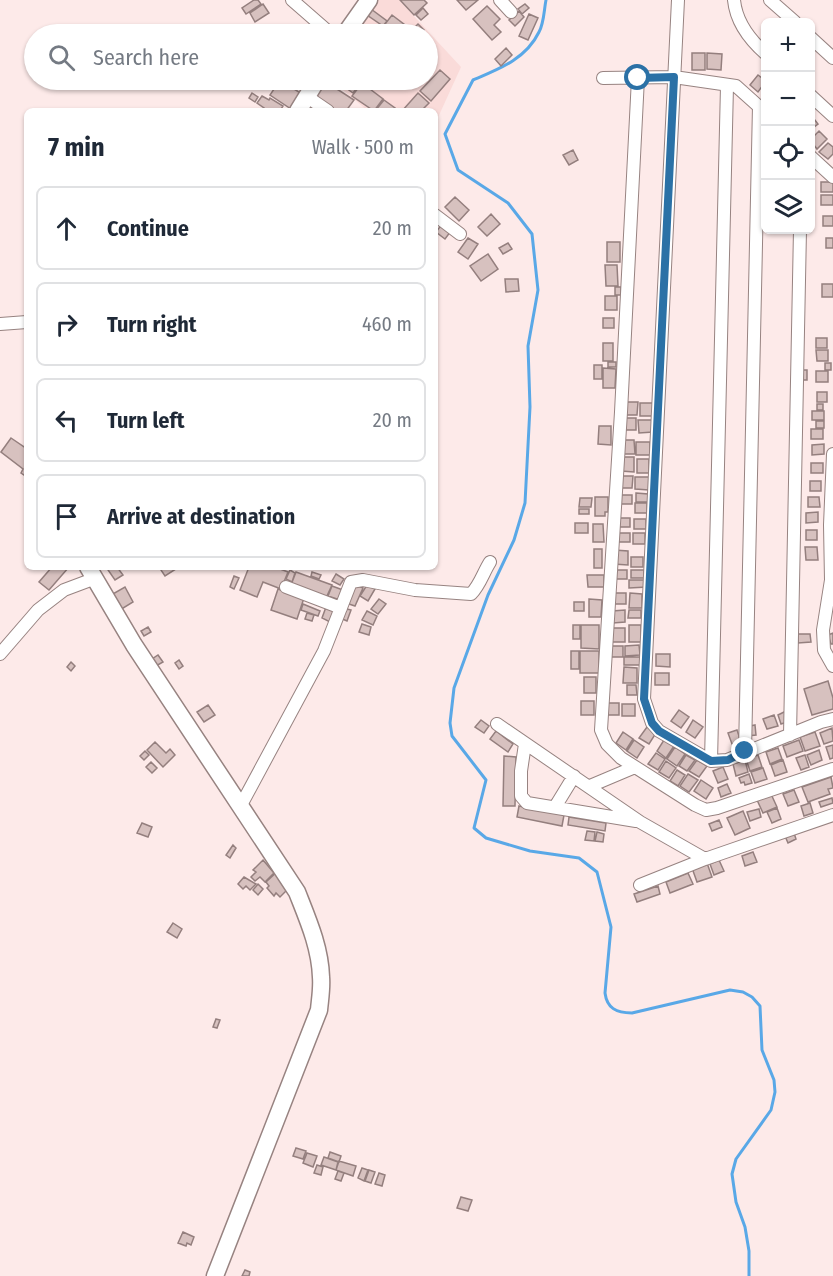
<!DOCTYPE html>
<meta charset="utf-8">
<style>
:root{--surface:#fff;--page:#f2f2f3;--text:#1f2937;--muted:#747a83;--line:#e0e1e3}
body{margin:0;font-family:"Fira Sans Condensed",sans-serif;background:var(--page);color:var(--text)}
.controls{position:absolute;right:18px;top:18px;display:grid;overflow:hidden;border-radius:9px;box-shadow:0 2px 4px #0004}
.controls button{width:54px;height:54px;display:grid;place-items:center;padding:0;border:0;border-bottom:2px solid var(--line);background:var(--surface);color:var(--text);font:30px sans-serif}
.stop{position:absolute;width:18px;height:18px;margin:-14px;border:4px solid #2b71a6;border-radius:50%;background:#fff}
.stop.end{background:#2b71a6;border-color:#fff;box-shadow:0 2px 6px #0008}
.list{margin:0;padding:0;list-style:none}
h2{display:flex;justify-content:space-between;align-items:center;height:78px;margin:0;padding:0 24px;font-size:26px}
h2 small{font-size:20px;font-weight:400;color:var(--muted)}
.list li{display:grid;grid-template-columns:39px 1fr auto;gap:18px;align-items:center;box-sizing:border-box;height:84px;margin:0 12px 12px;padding:0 12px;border:2px solid var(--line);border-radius:9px}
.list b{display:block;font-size:22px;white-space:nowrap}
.list em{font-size:20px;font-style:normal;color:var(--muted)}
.icon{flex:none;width:33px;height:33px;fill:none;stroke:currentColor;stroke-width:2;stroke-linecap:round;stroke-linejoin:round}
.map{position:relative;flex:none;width:833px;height:1276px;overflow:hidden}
.search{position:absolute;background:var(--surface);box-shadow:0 2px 4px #0004;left:24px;top:24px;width:414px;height:66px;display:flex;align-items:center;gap:15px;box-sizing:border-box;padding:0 21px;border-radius:33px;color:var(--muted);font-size:22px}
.panel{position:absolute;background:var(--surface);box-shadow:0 2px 4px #0004;left:24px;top:108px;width:414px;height:462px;border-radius:9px}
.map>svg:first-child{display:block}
.built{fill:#fadbd9}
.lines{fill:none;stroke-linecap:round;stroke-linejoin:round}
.stream{stroke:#59a8e7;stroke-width:3}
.building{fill:#d7c1bf;stroke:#947f7e;stroke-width:1.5}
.street-casing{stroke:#978381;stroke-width:14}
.secondary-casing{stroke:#978381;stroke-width:19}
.street{stroke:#fff;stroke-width:12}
.secondary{stroke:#fff;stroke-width:16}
.route{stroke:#2b71a6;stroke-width:8}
</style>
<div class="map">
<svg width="833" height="1276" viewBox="0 0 833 1276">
<rect width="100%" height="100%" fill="#fdeae9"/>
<!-- built -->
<path class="built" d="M375,0h24l62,67 -26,57v-13h-67l-37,-31h97v-46h-77z"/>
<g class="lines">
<!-- stream -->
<path class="stream" d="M546,0c-2,10 -2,23 -7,32 -13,27 -40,37 -66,48l-28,54 13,36 50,33 24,31 6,56 -10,56 2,61 -5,96 -11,37 -26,55 -34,93 -4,35 2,13 34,44 -12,48 12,10 44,13 49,7 18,14 14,55 -6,66c2,15 11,20 27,20l98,-23 13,2 9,5 8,9 2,44 12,30 1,12 -4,18 -35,49 -4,15 4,28 9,25 4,24v25"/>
</g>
<!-- building -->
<path class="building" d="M254,0h4l3,4 -15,10 -4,-6z
M400,0h24l3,3 -13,12z
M457,0h21l-12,10z
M263,4l6,9 -14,9 -5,-9z
M525,4l4,4 -7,6 -4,-5z
M487,6l13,13 -6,6 7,7 -9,8 -19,-21z
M423,8l5,6 -7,6 -5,-5z
M371,9l16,12 -4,5 -16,-11z
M519,11l5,6 -9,9 -6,-6z
M529,14l9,4 -10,22 -9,-4z
M392,15l13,10 -7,9h-16l-3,-2z
M418,24l6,6 -4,4h-4l-4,-4z
M306,27l7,6 -1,1h-12z
M506,48l6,7 -11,11 -6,-7z
M692,53h13v17h-13z
M707,53l15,1 -1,16 -14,-1z
M440,70l10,9 -19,22 -11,-10z
M758,75l8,6 -8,11 -8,-7z
M280,80l22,14 -11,15 -21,-14z
M323,80l31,20 -8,11h-10l-24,-16z
M335,80h36l-4,5 -5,-4 -9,12z
M362,83l21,16 -9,12 -22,-15z
M252,93l6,4 -3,5 -6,-4z
M418,93l11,10 -8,8h-19z
M262,96l7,4 1,-2 13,8 -3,5h-18l2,-3 -7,-5z
M384,100l11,8 -2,3h-18z
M811,115l7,9 -4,3 -4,-4z
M819,131l8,8 -10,10 -7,-9z
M828,143l5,4v7l-5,5 -9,-7z
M573,150l5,10 -9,5 -6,-10z
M821,182h12v10h-12z
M821,195h12v10h-12z
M455,197l14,13 -10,11 -14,-14z
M491,214l9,10 -13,12 -9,-9z
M823,216h10v10h-10z
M442,224l9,7 -6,8 -9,-7z
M468,238l10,6 -10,15 -10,-7z
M826,238h7v10h-7z
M607,242h13v20h-13z
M508,243l4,6 -9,5 -4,-6z
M488,254l10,15 -17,12 -11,-15z
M605,265h12l1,21h-12z
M505,279h13l1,12 -13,1z
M822,284h11v13h-11z
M615,287h6v8h-6z
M605,296h12v14h-12z
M603,318h11v10h-11z
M816,338h11v10h-11z
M603,343h10v18h-10z
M816,350h12v11h-11z
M608,362h8v5h-8z
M825,363h6v7h-6z
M594,365h8v14h-8z
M603,368l13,1 -1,19h-12z
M800,370h7v10h-7z
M816,371h12v11h-12z
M817,392h10v10h-10z
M623,402h15l-1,13h-14z
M640,403h14v13h-14z
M817,404h6v6h-6z
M812,411h12v9h-12z
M622,418h14v12h-14z
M638,420h15v12l-14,1z
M816,421h8v7h-8z
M599,426h12v19l-13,-1z
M811,429h12v10h-12z
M11,438l16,11v28l-6,-4 2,-4 -22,-17z
M622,440h12l1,14h-13z
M636,442h14v13h-14z
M824,444v10l-12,1v-10z
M622,457h12v15l-13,-1z
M637,459h12v14h-12z
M811,463h12v10h-12z
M619,476h14l-1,12h-14z
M635,477h14v13l-14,-1z
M810,481h11v10h-11z
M636,493l12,1v8h-12z
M619,495h13v9h-13z
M595,497h13v15h-3v4h-10z
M808,497h11l1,10h-12z
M580,498h12l-1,9h-12z
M635,503h12v10h-12z
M579,509h10v5h-10z
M818,512v10l-12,1v-10z
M617,518h13v9h-13z
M634,519h12v10h-12z
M575,523h13v10h-13z
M593,524h10l1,18h-11z
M806,530h11v10h-11z
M616,533h14v9h-14z
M633,533h12v11h-12z
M805,547h12l1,13h-12z
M594,549h8v19h-8z
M614,550l14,1v14l-15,-1z
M631,557h12v10h-12z
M52,567h17l-20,23 -10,-8z
M106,567h11l6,8 -8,5z
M159,567h20l-14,9z
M249,567h26l13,5 -7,17 -18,-7 -6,15 -17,-7z
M290,570l5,3 -3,9 -6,-3z
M614,570h13v9h-13z
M631,570h13v8h-13z
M296,572l36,13 -6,13 -35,-13z
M312,572l9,3 -2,4 -8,-3z
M336,574l8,5 -4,6 -8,-4z
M587,575h17v12h-16z
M234,576l5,2 -5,11 -4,-2z
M629,580h18v7l-18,1z
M354,584l9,4 -8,18 -9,-3z
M367,585l8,4 -7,12 -8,-5z
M332,586l11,4 -3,10 -12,-4z
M125,587l8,15 -13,8 -9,-15z
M278,589l26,9 -7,21 -26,-9z
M614,593h12v11h-12z
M630,593l12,1v14h-13z
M379,599l7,5 -8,10 -7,-5z
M589,599l13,1 -1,17h-12z
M574,602h10v9h-10z
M303,604l17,7 -2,5 -17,-6z
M326,607l8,4 -4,11 -8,-4z
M343,608l8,2 -4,11 -7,-3z
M625,610v12l-12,1 -1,-12z
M629,610h12v8h-13z
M367,611l10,5 -4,9 -11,-5z
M307,613l7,2 -2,6 -7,-2z
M362,624l9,3 -2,8 -10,-3z
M573,625h7v14h-7z
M581,625h18v24l-18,-1z
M629,625h12v17h-12z
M148,627l3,5 -7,4 -3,-5z
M612,628h13v14h-13z
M833,633v11h-2l-3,-9z
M798,634h12l1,8 -13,1z
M639,645l1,10 -15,1v-10z
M611,646h12v11h-12z
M571,651h8v18h-8z
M580,651h19v22h-19z
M656,654h14v13l-14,-1z
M158,655l5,7 -7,4 -4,-7z
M624,657h16v8h-16z
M179,660l4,6 -4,3 -4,-6z
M71,662l4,4 -4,5 -4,-4z
M624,667l13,1v15h-14z
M655,673h14v12h-14z
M584,677h12v16h-12z
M828,681l5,17v11l-21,6 -8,-26z
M627,685h9l1,10h-10z
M581,701h13v14h-13z
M606,703h13v12h-13z
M622,704h13v12h-13z
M208,705l7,10 -11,7 -7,-10z
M679,710l10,7 -8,11 -10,-7z
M786,711l4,10 -9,3 -3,-9z
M774,715l4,11 -11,3 -4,-10z
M481,720l8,6 -5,7 -9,-6z
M693,720l10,7 -8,11 -9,-6z
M755,725l1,10 -9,1 -2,-9z
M647,727l9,6 -7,11 -10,-6z
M832,728l1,13 -9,3 -4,-11z
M737,730l4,12 -9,2 -4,-11z
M496,731l17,13 -5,8 -18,-13z
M623,732l10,7 -7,11 -10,-7z
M815,732l5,14 -15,5 -5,-14z
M634,740l10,7 -7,11 -10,-7z
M664,740l10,6 -8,12 -9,-7z
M799,740l4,11 -16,6 -4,-11z
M155,742l11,11 4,-4 5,6 -12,12 -16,-17z
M833,745v13l-3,1 -4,-12z
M675,747l10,7 -8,12 -10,-7z
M778,748l4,11 -12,5 -4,-12z
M819,750l3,10 -11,5 -4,-10z
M145,751l4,4 -5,5 -4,-4z
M656,753l9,6 -7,11 -10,-6z
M686,755l9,5 -8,11 -8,-5z
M758,755l4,12 -12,4 -4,-12z
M805,755l4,12 -8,3 -5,-12z
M504,756l12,1 -1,49h-12z
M697,760l10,6 -8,11 -10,-6z
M745,760l3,12 -12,4 -3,-12z
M783,760l4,12 -12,4 -4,-11z
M666,761l10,7 -7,10 -10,-6z
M151,762l6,6 -5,5 -6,-6z
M723,767l5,12 -10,4 -5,-12z
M763,768l4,11 -12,4 -4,-11z
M677,770l8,5 -7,11 -8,-5z
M688,774l10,6 -9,12 -9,-6z
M749,774l3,9 -7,2 -1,-3 -3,1 -2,-5z
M831,777l2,11 -5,1 2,5 -22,8 -6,-15z
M701,780l12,8 -7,11 -12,-8z
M727,784l4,9 -10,4 -3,-9z
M794,790l5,12 -11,4 -5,-12z
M771,794l6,13 -14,6 -6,-13z
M832,798l1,5 -12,4 -2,-5z
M810,803l3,10 -9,3 -3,-10z
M519,806l45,9 -2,11 -45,-9z
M777,808l4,11 -9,4 -5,-11z
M759,809l2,8 -11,4 -3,-9z
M743,811l7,17 -15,7 -8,-17z
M569,817l37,6 -1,8 -37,-6z
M719,820l3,7 -10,4 -3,-7z
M142,823l10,4 -4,10 -11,-4z
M587,831l8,1 -1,9 -9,-1z
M597,832l7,2 -1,8 -8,-1z
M794,833l2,6 -8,4 -3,-7z
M233,845l3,3 -6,10 -4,-3z
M753,852l4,10 -12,4 -3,-10z
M263,860l11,13 -9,9 -5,-5 -5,4 -4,-4 5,-5 -3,-2z
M719,860l5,11 -10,4 -4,-11z
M707,863l5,14 -15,5 -5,-14z
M278,871l11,17 -9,9 -4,-4 -2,3 -7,-8 2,-2 -3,-4z
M688,873l5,11 -23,9 -4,-11z
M244,877l12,7 -6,6 -4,-4 -3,3 -5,-5z
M258,884l5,5 -5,6 -5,-5z
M658,886l2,8 -23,8 -3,-8z
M173,923l9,6 -5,9 -10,-6z
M216,1019l4,1 -3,8 -4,-1z
M296,1148l10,3 -3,8 -10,-3z
M330,1152l11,4 -2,6 -11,-4z
M307,1153l10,3 -4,11 -10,-4z
M324,1157l14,5 -2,8 -15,-5z
M339,1161l17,5 -3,10 -17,-6z
M317,1165l6,2 -2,8 -7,-2z
M362,1168l6,2 -4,11 -6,-3z
M369,1170l6,2 -4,11 -6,-2z
M338,1171l6,2 -3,8 -6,-2z
M379,1173l6,2 -3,11 -7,-2z
M461,1197l11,3 -4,11 -11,-3z
M183,1232l11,5 -3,8 -4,-2 -1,3 -8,-3z
M245,1270l5,2 -1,4h-7z"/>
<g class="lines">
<!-- street casing -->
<g class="street-casing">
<path id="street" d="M292,0l39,34
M500,0l11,12
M678,0l-34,699 8,24 7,8 52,30 16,-1 94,-38 12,-3
M734,0c2,21 16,40 32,54
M770,0l25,22
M810,37l23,21
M603,78l71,-1 62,9 29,26
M638,78l-17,334 -20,318 6,14 14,14 74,47 11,5 11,-2 116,-39
M810,95l23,21
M306,96l22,15
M810,156l23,21
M435,215l25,19
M0,324l27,-2
M833,454l-3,71 1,55 -8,50 1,20 9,16
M286,587l55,21
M0,654l38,-44 26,-20 32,-12
M497,724l143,98 65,37
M790,735l10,-505
M525,744l-4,27v25l6,7 109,18
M745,751l14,-645
M711,761l16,-675
M590,786l45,-19
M240,807l84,-156 27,-69 12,-2 52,10 56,4c9,-9 12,-21 19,-32
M555,807l19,-31
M640,885l65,-26 128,-44"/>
</g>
<!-- secondary casing -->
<g class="secondary-casing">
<path id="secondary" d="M345,34l24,-34
M298,111l19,-31
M88,567l46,78 163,247c11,28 23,55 24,85 1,11 -1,22 -2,33l-104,266"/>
</g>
<!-- street -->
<use href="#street" class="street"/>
<!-- secondary -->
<use href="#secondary" class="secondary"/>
</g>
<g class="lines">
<!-- route -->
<path class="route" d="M638,78l36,-1 -30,622 8,24 7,8 52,30 17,-1 17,-9"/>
</g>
</svg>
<div class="controls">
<button>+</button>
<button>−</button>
<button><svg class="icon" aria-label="locate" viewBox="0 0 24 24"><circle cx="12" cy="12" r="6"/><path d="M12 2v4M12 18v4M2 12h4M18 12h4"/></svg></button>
<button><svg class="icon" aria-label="layers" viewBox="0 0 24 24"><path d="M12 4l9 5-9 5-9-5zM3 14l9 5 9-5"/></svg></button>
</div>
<div class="stop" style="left:638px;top:78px"></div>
<div class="stop end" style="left:745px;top:751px"></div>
<div class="search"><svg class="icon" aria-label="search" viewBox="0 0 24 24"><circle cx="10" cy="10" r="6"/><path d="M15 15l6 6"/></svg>Search here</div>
<section class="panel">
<h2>7 min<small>Walk · 500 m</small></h2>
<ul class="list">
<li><svg class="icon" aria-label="ahead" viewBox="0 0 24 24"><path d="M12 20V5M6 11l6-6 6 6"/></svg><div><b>Continue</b></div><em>20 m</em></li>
<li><svg class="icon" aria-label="right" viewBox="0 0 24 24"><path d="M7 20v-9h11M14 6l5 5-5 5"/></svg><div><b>Turn right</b></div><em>460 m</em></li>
<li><svg class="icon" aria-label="left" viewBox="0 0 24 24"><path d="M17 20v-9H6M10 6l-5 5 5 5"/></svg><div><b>Turn left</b></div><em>20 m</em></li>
<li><svg class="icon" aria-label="arrive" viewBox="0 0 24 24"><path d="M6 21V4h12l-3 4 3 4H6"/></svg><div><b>Arrive at destination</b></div></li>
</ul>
</section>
</div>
